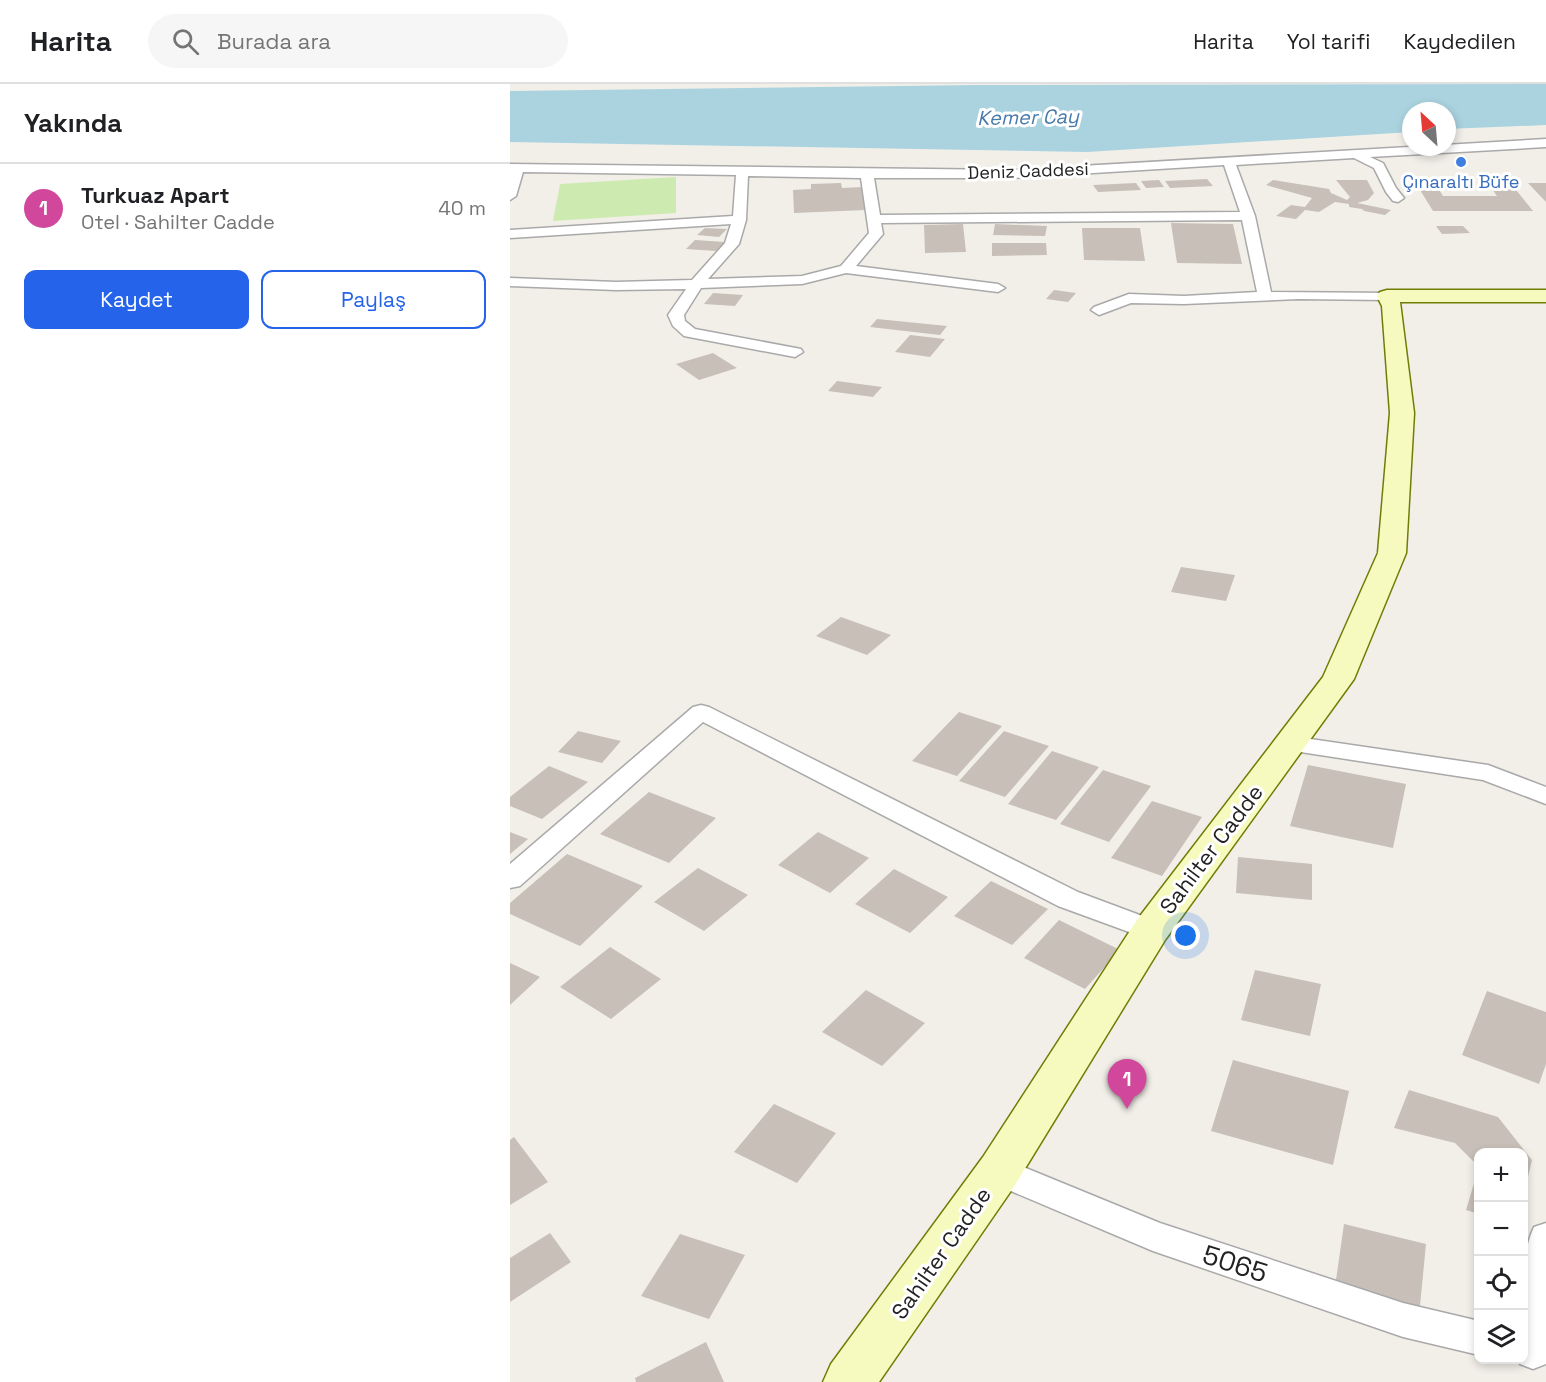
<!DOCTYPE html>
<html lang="tr">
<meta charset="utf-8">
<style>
:root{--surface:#fff;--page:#f6f6f6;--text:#202124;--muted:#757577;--line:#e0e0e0;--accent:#2563eb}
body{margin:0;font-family:"Space Grotesk",sans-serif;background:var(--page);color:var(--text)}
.controls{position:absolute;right:18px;bottom:18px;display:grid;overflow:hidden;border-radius:12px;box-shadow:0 3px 9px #0003}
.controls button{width:54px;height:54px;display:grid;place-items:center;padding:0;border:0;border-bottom:2px solid var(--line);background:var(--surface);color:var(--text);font:30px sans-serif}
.compass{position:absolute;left:892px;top:18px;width:54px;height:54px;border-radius:50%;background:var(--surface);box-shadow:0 3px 9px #0003;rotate:334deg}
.you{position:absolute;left:676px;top:852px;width:21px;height:21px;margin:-15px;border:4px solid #fff;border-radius:50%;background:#1a73e8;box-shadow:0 0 0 9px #1a73e833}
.badge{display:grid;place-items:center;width:39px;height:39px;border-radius:50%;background:var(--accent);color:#fff;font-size:20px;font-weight:700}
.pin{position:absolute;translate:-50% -50px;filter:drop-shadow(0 2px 3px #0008)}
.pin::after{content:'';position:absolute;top:32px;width:21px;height:18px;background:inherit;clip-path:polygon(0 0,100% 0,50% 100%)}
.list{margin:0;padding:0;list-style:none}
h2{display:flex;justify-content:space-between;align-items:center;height:78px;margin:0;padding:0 24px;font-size:26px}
h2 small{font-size:20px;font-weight:400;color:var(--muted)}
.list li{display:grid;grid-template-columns:39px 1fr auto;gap:18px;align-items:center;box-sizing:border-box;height:90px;padding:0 24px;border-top:2px solid var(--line)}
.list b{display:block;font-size:22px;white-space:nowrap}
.list p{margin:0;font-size:20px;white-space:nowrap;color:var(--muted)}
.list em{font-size:20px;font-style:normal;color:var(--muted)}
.actions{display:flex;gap:12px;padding:18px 24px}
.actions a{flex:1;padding:14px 0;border:2px solid var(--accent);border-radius:12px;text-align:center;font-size:21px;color:var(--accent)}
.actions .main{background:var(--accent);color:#fff}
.icon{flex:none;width:33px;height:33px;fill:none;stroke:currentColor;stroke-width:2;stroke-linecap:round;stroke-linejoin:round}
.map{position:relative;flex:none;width:1036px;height:1298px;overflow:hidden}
header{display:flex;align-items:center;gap:36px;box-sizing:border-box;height:84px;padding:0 30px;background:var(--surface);border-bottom:2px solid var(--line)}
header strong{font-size:28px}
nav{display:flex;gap:33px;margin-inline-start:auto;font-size:21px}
.search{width:420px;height:54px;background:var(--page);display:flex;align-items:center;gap:15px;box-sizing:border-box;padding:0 21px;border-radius:33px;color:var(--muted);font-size:22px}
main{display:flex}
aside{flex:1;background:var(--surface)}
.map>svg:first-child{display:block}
.grass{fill:#cdebb0}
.water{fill:#aad3df}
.building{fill:#c7bfb8}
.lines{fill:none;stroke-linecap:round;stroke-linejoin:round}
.street-casing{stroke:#a9a9a9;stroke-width:3}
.secondary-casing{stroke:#707d05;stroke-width:3}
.street{fill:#fff;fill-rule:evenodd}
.secondary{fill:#f7fabf;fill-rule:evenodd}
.shop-dot{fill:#3f7fe0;stroke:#fff;stroke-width:2}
.labels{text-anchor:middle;stroke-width:6;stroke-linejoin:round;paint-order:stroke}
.far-street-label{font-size:18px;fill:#222;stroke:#fff}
.far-shop-label{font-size:18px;fill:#366cbe;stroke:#fff}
.far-water-label{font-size:20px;font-style:italic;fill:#4a7aab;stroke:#fff}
.street-label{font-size:22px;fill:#222;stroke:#fff}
.near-street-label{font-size:27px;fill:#222;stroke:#fff}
</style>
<header>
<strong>Harita</strong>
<div class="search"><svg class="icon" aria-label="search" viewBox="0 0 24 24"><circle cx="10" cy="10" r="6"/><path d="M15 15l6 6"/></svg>Burada ara</div>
<nav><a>Harita</a><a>Yol tarifi</a><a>Kaydedilen</a></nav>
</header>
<main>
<aside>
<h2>Yakında<small></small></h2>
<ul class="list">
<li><span class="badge" style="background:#d1479c">1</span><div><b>Turkuaz Apart</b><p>Otel · Sahilter Cadde</p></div><em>40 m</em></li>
</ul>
<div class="actions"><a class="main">Kaydet</a><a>Paylaş</a></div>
</aside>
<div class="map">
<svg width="1036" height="1298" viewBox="0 0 1036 1298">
<rect width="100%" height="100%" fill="#f2efe9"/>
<!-- grass -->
<path class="grass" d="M166,93v36l-123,8 7,-37z"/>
<!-- water -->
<path class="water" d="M1036,0v41l-99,4v-18h-36v21l-324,20 -577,-10v-51l469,-6z"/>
<!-- building -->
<path class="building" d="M697,95l6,7 -43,2 -5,-7z
M649,96l5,7 -18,1 -5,-7z
M763,96l56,9 2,4 16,7 3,-3 -14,-17h31l7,13 -6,7 -11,3 34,7 -6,5 -21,-4 -2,-2 -13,-2v-3l-14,-2 -16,10 -14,-2 -9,9 -20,-3 15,-11 14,2 7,-9 -46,-13z
M331,99l1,5 21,-1 3,23 -72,3 -1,-23 18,-1v-5z
M626,99l5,7 -43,2 -5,-7z
M1018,99h18v19z
M907,101h19l7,11h54l-8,-11h23l21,26h-100z
M661,139l62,1 9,40 -65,-1z
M453,140l3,28 -41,1 -1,-28z
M485,140l52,2 -2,10 -52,-1z
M926,142h27l7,7 -28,1z
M195,144l22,1 -8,8 -22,-2z
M572,144h58l5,33 -61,-1z
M185,156l30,2 -9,9 -30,-2z
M482,159h54l1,12 -55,1z
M544,206l22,3 -8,9 -22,-3z
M203,209l30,2 -8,11 -31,-2z
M367,235l70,7 -7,9 -70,-8z
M400,251l35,4 -15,18 -35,-5z
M203,269l24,15 -38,12 -23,-16z
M327,297l45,6 -9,10 -45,-6z
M671,483l54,8 -9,26 -55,-9z
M331,533l50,18 -24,20 -51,-19z
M449,628l43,14 -45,50 -45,-15z
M68,647l43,10 -19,22 -44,-11z
M494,647l45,15 -44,51 -46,-16z
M542,667l47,16 -43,53 -48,-16z
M798,681l98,19 -13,64 -103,-22z
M39,682l39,16 -46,37 -32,-13v-9z
M593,686l48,16 -42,56 -49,-18z
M139,708l67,26 -47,45 -69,-29z
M642,717l50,16 -40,59 -51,-18z
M0,748l18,7 -18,15z
M308,748l51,26 -39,35 -52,-28z
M57,770l76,32 -63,60 -70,-32v-11z
M728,773l74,7v36l-76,-7z
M188,784l50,27 -44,36 -50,-29z
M384,785l54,28 -38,36 -55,-29z
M481,797l57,28 -36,36 -58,-29z
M549,836l61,30 -35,39 -61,-31z
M100,863l51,32 -50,40 -51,-32z
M0,879l30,14 -30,28z
M745,886l66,14 -11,52 -69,-16z
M356,906l59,33 -43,43 -60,-34z
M977,907l59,21v52l-7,20 -77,-29z
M723,976l116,31 -16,74 -122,-34z
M899,1006l89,27 34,43 -8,34v-42h-45v15l-24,-24 -61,-15z
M264,1020l62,29 -39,50 -63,-31z
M4,1053l34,45 -38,23v-65z
M968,1086h1v44l-13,-4z
M834,1140l82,20 -7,72 -85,-22z
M40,1149l21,29 -61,40v-44z
M170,1150l65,21 -36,64 -68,-23z
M196,1258l18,40h-88l-1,-4z"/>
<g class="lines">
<!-- street casing -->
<g class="street-casing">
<path id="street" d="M1036,55v8l-176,10 13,6 13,25 8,10 -6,4 -5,-1 -7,-9 -12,-24 -20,-10 -118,7 19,51 16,76 121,1 2,3 -2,3 -5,1 -89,-1 -114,5 -53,-1 -32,12 -8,-5 3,-3 35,-13 55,2 73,-4 -15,-72 -361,3 2,11 -27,32 142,18 7,4 -7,4 -152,-19 -44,11 -101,4 -17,27 1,6 10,8 106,20 2,3 -8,5 -111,-21 -11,-10 -5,-11 18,-26 -70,1 -106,-4v-8l106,4 76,-2 33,-37 6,-19 -221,14v-8l223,-14 3,-41 -213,-3 -7,24 -6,4v-36l501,6zM714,81l16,47 -360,3 -6,-37h137zM238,92l113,2 8,55 -28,33 -39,10 -94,3 31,-35 7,-24z
M191,621l8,2 369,185 83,31 4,7 -4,7 -10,3 -93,-34 -355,-184 -183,164 -10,2v-24l183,-157z
M780,652l198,29 58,22v17l-63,-24 -202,-31 -3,-5 3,-5z
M489,1073l161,66 243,80 76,18v34l-76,-18 -250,-86 -166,-70 -5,-10 5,-10z
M1036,1139v141l-13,5 -13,-5 -2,-4h6c0,-40 -7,-97 10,-133z"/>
</g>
<!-- secondary casing -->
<g class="secondary-casing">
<path id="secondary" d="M877,206h159v12h-146l14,111 -8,140 -52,126 -189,261 -150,245 -136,197h-56l8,-18 152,-207 154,-237 186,-243 55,-124 12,-140 -8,-107 -5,-10 3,-4z"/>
</g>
<!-- street -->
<use href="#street" class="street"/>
<!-- secondary -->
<use href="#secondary" class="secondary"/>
</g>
<!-- markers -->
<circle class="shop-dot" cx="951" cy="78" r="6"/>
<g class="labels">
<!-- far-street labels -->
<g class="far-street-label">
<text transform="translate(518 87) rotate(-2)" y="6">Deniz Caddesi</text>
</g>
<!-- far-shop labels -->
<g class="far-shop-label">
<text x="951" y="104">Çınaraltı Büfe</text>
</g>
<!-- far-water labels -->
<g class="far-water-label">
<text transform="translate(518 33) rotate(-1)" y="7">Kemer Cay</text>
</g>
<!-- street labels -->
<g class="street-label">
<text transform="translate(701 765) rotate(-53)" y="8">Sahilter Cadde</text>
<text transform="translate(431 1169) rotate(-55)" y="8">Sahilter Cadde</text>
</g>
<!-- near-street labels -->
<g class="near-street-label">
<text transform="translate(725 1180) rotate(18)" y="9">5065</text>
</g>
</g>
</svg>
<div class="controls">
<button>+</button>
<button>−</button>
<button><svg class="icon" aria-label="locate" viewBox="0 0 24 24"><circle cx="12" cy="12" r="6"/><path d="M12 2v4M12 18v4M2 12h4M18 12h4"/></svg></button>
<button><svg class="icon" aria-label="layers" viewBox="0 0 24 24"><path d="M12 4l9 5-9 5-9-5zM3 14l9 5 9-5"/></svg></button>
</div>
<svg class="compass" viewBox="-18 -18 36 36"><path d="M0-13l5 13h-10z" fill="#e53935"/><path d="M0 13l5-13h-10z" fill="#757577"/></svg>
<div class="you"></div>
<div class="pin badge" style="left:617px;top:1025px;background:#d1479c">1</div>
</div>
</main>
